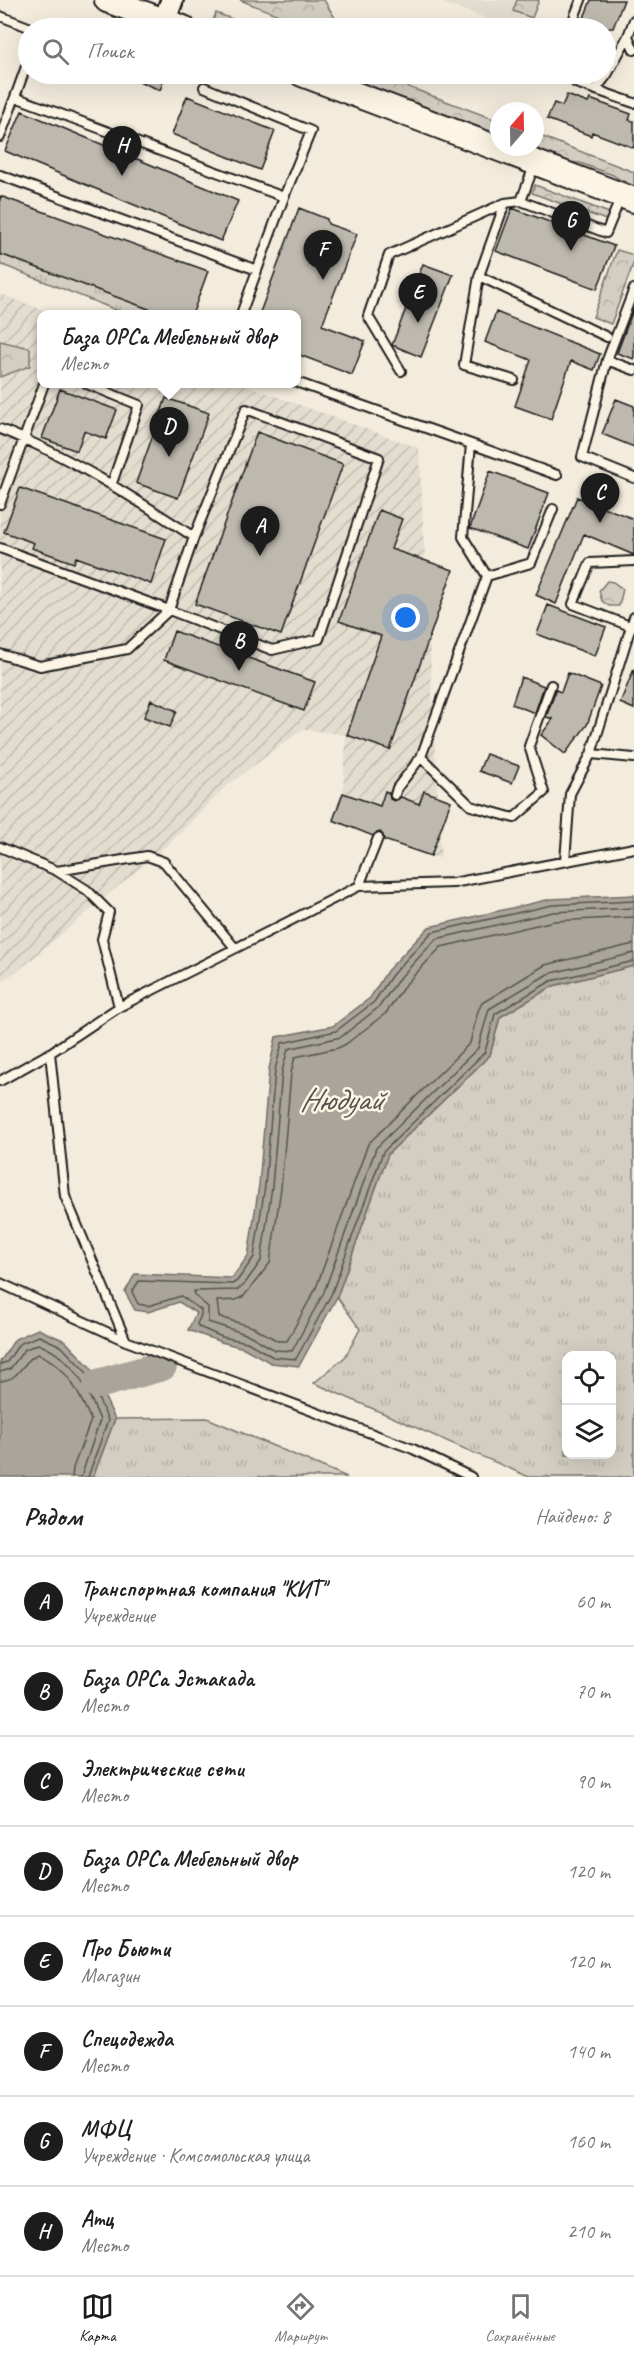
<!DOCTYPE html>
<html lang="ru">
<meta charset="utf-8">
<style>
:root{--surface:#fff;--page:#f2f2f2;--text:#202124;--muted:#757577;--line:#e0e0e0;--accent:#1c1c1c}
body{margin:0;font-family:Caveat,sans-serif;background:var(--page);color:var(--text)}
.controls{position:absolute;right:18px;bottom:18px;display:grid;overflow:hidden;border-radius:12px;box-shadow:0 6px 24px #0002}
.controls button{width:54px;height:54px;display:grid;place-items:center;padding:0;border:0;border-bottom:2px solid var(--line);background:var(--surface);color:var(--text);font:30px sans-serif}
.compass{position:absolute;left:490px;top:102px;width:54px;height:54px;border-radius:50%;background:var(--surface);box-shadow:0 6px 24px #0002;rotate:20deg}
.you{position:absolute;left:406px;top:618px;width:21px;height:21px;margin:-15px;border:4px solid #fff;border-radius:50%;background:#1a73e8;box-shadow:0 0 0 9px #1a73e833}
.badge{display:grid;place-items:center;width:39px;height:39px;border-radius:50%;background:var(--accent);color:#fff;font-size:20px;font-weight:700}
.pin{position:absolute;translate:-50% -50px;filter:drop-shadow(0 2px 3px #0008)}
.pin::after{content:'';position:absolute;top:32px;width:21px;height:18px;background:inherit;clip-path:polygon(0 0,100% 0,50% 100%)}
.popup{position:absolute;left:37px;top:310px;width:264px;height:78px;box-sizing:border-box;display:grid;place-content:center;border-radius:12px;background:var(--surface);filter:drop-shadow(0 2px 4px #0005);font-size:20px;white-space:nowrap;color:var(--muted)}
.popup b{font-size:22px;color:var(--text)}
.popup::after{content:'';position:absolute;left:50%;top:100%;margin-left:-12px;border:12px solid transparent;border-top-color:var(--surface)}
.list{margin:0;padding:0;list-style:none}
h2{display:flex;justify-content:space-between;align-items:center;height:78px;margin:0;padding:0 24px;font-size:26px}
h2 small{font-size:20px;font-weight:400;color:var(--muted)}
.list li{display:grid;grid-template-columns:39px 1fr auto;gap:18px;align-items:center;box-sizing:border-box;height:90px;padding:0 24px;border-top:2px solid var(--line)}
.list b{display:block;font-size:22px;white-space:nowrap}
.list p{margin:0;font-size:20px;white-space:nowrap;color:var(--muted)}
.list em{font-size:20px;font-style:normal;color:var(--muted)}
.icon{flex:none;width:33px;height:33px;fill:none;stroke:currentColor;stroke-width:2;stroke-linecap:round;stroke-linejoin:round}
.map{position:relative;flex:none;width:634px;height:1477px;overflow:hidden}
.search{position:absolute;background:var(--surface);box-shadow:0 6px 24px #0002;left:18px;right:18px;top:18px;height:66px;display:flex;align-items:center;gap:15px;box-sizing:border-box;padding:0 21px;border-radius:33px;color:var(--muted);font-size:22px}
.sheet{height:798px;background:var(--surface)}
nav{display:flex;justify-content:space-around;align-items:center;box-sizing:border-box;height:84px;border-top:2px solid var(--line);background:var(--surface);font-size:16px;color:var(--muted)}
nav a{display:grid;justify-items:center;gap:3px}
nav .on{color:var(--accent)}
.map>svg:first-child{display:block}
.built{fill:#e3ddcf}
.industrial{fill:url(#industrial-furrows)}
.grass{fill:url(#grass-tufts);stroke:#78756e;stroke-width:1.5;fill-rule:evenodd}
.forest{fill:url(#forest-crowns);stroke:#78756e;stroke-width:1.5}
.water{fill:#aaa59b;stroke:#716e68;stroke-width:1.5}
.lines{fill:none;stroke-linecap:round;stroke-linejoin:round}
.shore{stroke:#55534f;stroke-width:1.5}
.river{stroke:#aaa59b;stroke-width:30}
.building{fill:#beb9ae;stroke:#1c1c1c;stroke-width:1.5}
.lane-casing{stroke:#1c1c1c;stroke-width:12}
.secondary-casing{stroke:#1c1c1c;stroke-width:26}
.primary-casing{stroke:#1c1c1c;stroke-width:28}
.lane{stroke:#fcf5e5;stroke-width:8}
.secondary{stroke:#fcf5e5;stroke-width:21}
.primary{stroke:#fcf5e5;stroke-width:24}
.labels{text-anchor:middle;stroke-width:5;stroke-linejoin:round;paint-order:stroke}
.water-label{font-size:32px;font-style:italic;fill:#55534f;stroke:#fcf5e5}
</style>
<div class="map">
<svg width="634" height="1477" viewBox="0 0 634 1477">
<defs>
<pattern id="industrial-furrows" width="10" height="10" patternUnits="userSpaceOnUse" patternTransform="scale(1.5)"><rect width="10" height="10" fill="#e3ddcf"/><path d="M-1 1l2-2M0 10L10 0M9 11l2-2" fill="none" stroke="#c2bdb1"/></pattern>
<pattern id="grass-tufts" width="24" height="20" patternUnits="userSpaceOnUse" patternTransform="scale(1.5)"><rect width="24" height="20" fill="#d3cec1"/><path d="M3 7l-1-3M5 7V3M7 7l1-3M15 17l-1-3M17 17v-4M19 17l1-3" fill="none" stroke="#b5b0a5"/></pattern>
<pattern id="forest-crowns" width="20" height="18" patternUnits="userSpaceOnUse" patternTransform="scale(1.5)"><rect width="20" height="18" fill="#d3cec1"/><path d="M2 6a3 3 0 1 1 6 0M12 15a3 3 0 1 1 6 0" fill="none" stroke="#b5b0a5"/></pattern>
</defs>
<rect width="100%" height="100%" fill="#f3ecdd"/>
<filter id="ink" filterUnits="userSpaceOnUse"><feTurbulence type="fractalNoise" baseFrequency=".0167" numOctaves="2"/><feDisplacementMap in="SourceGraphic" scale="12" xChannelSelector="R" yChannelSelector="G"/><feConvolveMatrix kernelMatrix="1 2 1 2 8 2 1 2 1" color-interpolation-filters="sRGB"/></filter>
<g filter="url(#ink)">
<!-- built -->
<path class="built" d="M435,0h102l-11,28h-13z"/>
<!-- industrial -->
<path class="industrial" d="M0,294l54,20h-12v70h200l177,64 22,410 -10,-2 -98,-36 10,-27 3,-58 -43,-6 -79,59 -52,53 -153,129 -19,12z"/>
<!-- grass -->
<path class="grass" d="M0,254l165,60h-39l-126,-50z
M634,966v511h-105l-215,-94 31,-26 15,-28 -23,-32 51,-143 102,-99 10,-38 53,-31zM566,1356h46v98h-46z
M207,1418l140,59h-254l22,-58z"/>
<!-- forest -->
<path class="forest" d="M240,0h84l14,23 -12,5h-14z
M517,0h22l-7,18 -19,-7z
M216,13l40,15h-46z
M329,74h45l125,47v17z
M535,134l99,38v17l-21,-14 -33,-12 -19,-1 -40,-15h14z
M535,185l74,28 -3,7 -74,-27z
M617,250l17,5v7l-23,62 -18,-7z
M0,341l30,7v18l-30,11z
M607,581l6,1 10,7 -4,17h-10l-7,-5 -3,-10z"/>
<!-- water -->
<path class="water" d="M634,895v71l-81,20 -53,31 -10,38 -102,99 -51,143 -38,69 -28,-3 -27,-15 -23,-6 -33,-12 8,-17 -17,-11 -31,10 -13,-2 -10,-18 10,-18 97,4 16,-22 11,-71 10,-116 7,-32 57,-11 37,-28 17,-27 42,-44 122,-28z
M38,1329l27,12 26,27 24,51 -22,58h-93v-115l15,-23z"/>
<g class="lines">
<!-- shore -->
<path class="shore" d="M634,901l-82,4 -120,27 -40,43 -18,27 -38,29 -54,12 -7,27 -10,116 -11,71 -17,24 -5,3 -93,-3 -7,11 6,12 10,2 33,-10 20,14v5l-4,9 2,3 23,10 25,5 26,15 23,2 35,-64 52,-143 102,-100 10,-38 56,-33 83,-20
M634,908l-81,4 -117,27 -38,41 -19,27 -38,30 -53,12 -6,22 -10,116 -11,74 -18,25 -6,4 -43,1v4l14,12v15l41,13 26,15 17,1 32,-59 52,-144 102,-100 11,-39 59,-35 86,-21
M634,917l-80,4 -113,26 -36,38 -19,28 -40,31 -8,4 -43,9 -4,16 -10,115 -11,75 -26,33 -8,4 -19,1 2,16 34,10 25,14h9l29,-53 52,-144 102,-101 8,-32 4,-8 63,-38 89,-21
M0,1364l7,-2 12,-18 20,-8 22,10 25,26 22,48 -20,57
M0,1372l10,-3 14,-19 14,-6c36,14 48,42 62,76l-19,57
M0,1381c21,-1 22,-21 38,-27 29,11 41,40 53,66l-18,48 -1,9"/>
<!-- river -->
<path class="river" d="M98,1384l64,-18"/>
</g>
<!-- building -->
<path class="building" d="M591,0h33l-11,28h-33z
M121,74h45l-6,16z
M567,95l21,8 2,-4 41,15 -2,6 5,1v27l-42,-16 -1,4 -44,-17 7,-16 8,3z
M187,96l88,35 -15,39 -88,-36z
M22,111l216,90 -17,40 -216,-90z
M0,196l208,75 -16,44h-27l-165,-61z
M299,208l28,11 1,5 29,10 -35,91 43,16 -13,34 -55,-21v-39h-38z
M512,208l102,38 -17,43 -101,-38z
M423,264l30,11 -32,82 -29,-12z
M633,310h1v49l-17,-6z
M496,312l104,42 -6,16 -23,-9 -20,58 -36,-13 16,-46 -46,-18z
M60,389l57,21 -11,29 -22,-8 -7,20 -35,-13z
M166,398l43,15 -31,85 -42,-15z
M616,399l18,7v41l-32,-13z
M257,432l86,32 -62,171 -86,-31z
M490,471l59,22 -21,56 -58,-21z
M20,488l146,51 -15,45 -75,-27 -2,6 -42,-15 2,-5 -30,-11z
M577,497l57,22v36l-50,-21 -28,70 -20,-9z
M379,510l23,9 -11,30 62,21 -63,180 -43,-15 34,-99 -42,-15z
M548,605l58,22 -11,29 -58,-22z
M174,631l141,51 -11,29 -140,-51z
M634,669v40l-14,-6z
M568,673l33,13 -14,39 -22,29 -24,-19 12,-16 -7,-2 10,-27 5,2z
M521,677l23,9 -9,27 -23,-9z
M151,700l26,11 -7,16 -26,-10z
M486,754l33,12 -7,17 -33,-12z
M385,791l4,2 1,6 4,2 7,-4 18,7 5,-13 27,10 -20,55 -47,-16 -1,-5 -3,-3 -7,4 -40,-16 10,-27 37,13z"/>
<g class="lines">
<!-- lane casing -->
<g class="lane-casing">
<path id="lane" d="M0,16l31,12
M634,20l-6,16 6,14
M570,28l11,-28
M576,83l58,20
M204,87l107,44 -27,66
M596,89l11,-14 21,-39
M15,97l13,-36
M0,137l15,-40 269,100 -43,117
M534,166l-13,35 85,32 14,-34
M0,175l257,95
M505,203l-26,73 -15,89 50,15
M479,276l128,61
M634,289l-27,71 -25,97 52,21
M607,360l27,10
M401,371l-33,-55 21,-61 116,-52 16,-2
M296,382l175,62 -8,93 24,39 -66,181 -24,31 -2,7
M87,384l52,21 -27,78
M0,429c69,27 131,67 194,108
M471,444l86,31
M0,504l44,-120
M0,548l169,62 25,-73 52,-128 133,49 -60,181 -47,11 -103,-40 -42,39 -87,17 -40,-12
M487,576l44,-13 22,-54
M634,617l-43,137 43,4
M630,626l-57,-22 17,-41 44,-2
M421,757l50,49 43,12 30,-26 -15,-46 22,-61
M0,847l57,24 90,-15 17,6 71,86
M565,861l5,-67 21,-40
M57,871l30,19 22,22 -7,27 17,68
M359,886l94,-3 181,-35
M50,1053l15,143 61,145
M0,1081l50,-28 69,-46 240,-121 19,-48
M0,1283l126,58 287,108 58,28"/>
</g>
<!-- secondary casing -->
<g class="secondary-casing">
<path id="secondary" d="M164,22l8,-22"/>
</g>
<!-- primary casing -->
<g class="primary-casing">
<path id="primary" d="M107,0l76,28
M302,74l332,126"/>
</g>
<!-- lane -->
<use href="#lane" class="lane"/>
<!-- secondary -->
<use href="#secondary" class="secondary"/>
<!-- primary -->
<use href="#primary" class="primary"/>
</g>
</g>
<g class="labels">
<!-- water labels -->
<g class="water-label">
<text x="341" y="1110">Нюдуай</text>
</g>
</g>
</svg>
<div class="controls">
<button><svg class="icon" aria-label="locate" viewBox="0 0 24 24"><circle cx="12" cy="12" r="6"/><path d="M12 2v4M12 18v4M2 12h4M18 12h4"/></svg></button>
<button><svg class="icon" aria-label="layers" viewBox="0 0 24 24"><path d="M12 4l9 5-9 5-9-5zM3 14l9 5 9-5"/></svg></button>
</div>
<svg class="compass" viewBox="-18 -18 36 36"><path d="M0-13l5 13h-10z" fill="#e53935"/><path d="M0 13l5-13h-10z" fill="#757577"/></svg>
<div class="you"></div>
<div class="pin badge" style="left:260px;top:556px">A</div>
<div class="pin badge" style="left:239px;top:671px">B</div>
<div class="pin badge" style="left:600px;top:523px">C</div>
<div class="pin badge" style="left:169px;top:457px">D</div>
<div class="popup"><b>База ОРСа Мебельный двор</b>Место</div>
<div class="pin badge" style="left:418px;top:323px">E</div>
<div class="pin badge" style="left:323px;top:280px">F</div>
<div class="pin badge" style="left:571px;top:251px">G</div>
<div class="pin badge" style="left:122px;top:176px">H</div>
<div class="search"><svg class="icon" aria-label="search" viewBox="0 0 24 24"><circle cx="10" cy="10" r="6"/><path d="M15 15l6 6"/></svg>Поиск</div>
</div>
<section class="sheet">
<h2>Рядом<small>Найдено: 8</small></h2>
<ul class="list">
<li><span class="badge">A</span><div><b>Транспортная компания &quot;КИТ&quot;</b><p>Учреждение</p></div><em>60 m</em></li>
<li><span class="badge">B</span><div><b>База ОРСа Эстакада</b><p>Место</p></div><em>70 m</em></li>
<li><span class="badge">C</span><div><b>Электрические сети</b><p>Место</p></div><em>90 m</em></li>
<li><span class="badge">D</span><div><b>База ОРСа Мебельный двор</b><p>Место</p></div><em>120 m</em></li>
<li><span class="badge">E</span><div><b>Про Бьюти</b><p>Магазин</p></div><em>120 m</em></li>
<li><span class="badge">F</span><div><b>Спецодежда</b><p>Место</p></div><em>140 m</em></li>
<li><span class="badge">G</span><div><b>МФЦ</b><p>Учреждение · Комсомольская улица</p></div><em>160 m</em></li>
<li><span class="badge">H</span><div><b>Атц</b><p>Место</p></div><em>210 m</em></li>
</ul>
</section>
<nav>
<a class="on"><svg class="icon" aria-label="map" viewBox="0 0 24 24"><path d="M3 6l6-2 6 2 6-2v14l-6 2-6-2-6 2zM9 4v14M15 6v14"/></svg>Карта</a>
<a><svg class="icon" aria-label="directions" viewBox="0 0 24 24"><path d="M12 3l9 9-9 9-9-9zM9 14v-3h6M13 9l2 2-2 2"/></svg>Маршрут</a>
<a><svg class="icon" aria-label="saved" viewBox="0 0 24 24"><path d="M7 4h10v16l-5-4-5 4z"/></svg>Сохранённые</a>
</nav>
